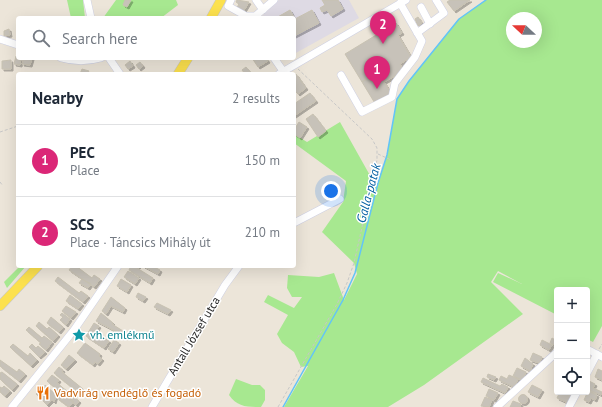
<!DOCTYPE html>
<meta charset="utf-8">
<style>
:root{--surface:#fff;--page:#f2f2f3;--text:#1f2937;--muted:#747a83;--line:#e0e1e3;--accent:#db2777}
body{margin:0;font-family:"PT Sans",sans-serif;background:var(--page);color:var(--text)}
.controls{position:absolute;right:12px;bottom:12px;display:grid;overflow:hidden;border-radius:4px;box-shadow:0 4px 16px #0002}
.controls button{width:36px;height:36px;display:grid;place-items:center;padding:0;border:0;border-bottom:1px solid var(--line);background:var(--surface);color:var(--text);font:20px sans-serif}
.compass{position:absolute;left:506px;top:12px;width:36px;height:36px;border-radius:50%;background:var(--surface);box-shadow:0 4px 16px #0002;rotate:292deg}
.you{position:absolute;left:331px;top:191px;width:14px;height:14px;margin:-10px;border:3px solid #fff;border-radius:50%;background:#1a73e8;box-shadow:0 0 0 6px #1a73e833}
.badge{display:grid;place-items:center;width:26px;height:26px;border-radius:50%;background:var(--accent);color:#fff;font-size:13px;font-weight:700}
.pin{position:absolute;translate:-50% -33px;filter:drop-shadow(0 1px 2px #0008)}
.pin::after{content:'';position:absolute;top:21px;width:14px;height:12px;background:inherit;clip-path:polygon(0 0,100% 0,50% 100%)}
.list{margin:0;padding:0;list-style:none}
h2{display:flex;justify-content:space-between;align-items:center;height:52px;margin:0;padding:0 16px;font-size:17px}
h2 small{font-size:13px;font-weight:400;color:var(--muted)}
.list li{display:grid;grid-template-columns:26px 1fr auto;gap:12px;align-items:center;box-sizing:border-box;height:72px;padding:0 16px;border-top:1px solid var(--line)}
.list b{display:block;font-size:15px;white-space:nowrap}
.list p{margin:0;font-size:13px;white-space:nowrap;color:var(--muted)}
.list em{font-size:13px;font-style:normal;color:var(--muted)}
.icon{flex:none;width:22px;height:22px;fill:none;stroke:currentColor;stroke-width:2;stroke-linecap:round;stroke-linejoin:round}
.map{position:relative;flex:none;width:602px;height:407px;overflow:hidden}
.search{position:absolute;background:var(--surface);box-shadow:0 4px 16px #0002;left:16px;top:16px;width:280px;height:44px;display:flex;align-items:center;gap:10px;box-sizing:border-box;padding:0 14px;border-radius:4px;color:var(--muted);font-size:15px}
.panel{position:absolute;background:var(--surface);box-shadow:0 4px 16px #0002;left:16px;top:72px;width:280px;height:196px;border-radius:4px}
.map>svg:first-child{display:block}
.industrial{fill:#dedae4}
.green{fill:#a7e890;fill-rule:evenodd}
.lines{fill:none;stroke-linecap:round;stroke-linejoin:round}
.stream{stroke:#62c4f8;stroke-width:1.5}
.building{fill:#c7c2b9;stroke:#c8c2b2;filter:url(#shadow)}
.minor-casing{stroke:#ced0e3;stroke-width:8}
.major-casing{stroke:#c7c7c7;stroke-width:10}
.path{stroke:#c7c7c7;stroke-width:1;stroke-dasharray:3 2;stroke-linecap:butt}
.minor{stroke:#fff;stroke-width:7}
.major{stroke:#fce14e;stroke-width:9}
.labels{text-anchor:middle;stroke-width:3;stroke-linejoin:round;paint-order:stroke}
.culture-label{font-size:12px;fill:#0d838f;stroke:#fff;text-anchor:start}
.street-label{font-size:12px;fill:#282828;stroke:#fff}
.food-label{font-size:12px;fill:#c56008;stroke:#fff;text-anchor:start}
.water-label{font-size:13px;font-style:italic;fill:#025fa2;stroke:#fff}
</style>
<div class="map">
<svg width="602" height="407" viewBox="0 0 602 407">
<defs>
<filter id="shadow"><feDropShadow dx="2" dy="2" stdDeviation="0" flood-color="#0004"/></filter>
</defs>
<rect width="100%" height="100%" fill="#ece5d9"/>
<!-- industrial -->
<path class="industrial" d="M279,0h70l10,18 -65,36v-36h-34z"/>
<!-- green -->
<path class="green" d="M67,0h16l2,18h-14z
M116,0h60l2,5 -17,13h-58z
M486,0h116v326l-9,16 -6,-3v-49h-30v25l-64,-33 5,-9 24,11 -24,-13 -7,11 32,32 -99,71 -36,22h-104l24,-41 -7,1 -7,-15 -12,-9 -5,-9 11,-19 -24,-13 4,-7 26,13 8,-11h-10l-5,-9 1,-13 31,2 15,-4 10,27 13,-26 -3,-11 -32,-31 21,-30 3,-21 -52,-38v-9l13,8 33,-20 32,57 6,4 9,-28 10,-56 12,-18 50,-62zM512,18h24v24h-24z
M20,266h6l-19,22 -3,-6z
M236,379l16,6h8l5,5v10l-4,7c-14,0 -24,0 -32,-12z"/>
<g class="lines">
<!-- stream -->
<path class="stream" d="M283,407l60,-107 12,-27 23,-90 9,-28 10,-56 12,-18 50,-62 27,-19"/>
</g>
<!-- building -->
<path class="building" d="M125,0h6l-4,7 -4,-2z
M237,0l12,2 -6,10 -7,-3 3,-5 -3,-2z
M322,0h16l5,9 -12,7 -4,-6 -5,2 -2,-4 5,-3z
M450,0h20l-16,11 -7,-9z
M290,10l5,9 17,-9 7,13 -25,13v-18h-18z
M418,17l4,6 -4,3 -3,-7z
M396,23l6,10 -4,2 13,22 -11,7 4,7 -20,11 -6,-10 -16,10 -17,-28z
M9,29l1,6 -6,1v-5z
M16,56l5,2 -1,7 -6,-1z
M24,58h8l-2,7 -8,-1z
M252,58h14l2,3 -10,6z
M11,60v9h-9v-8z
M130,61l3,5 -5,3 -3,-4z
M140,62l3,4 -4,3 -3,-4z
M246,67l6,7h-7l-3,-4z
M82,69l7,2 -2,3h-7z
M378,72l14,23 -16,10 -14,-23z
M296,74l10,14 -8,6 -4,-4v-14z
M310,93l6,8 -22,15v-12z
M313,114l13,17 -8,6 -12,-18z
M299,122l8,5 -7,11 -6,-4v-4z
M72,266h4l16,12 2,-3 6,4 -6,8 -25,-17z
M131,266h8l-2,2 16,10 -3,5 -21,-13z
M143,266h9l8,4 -2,4z
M128,271l11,7 -4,6 -11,-7z
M58,277l21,16 2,-2 7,5 -5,6 -28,-21z
M82,279l9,5 -3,4 -9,-5z
M121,279l10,6 -4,7 -10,-6z
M138,293l8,4 -3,4 -7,-4z
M70,295l12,9 -4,5 -12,-8z
M111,297l14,11 -2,4 -12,-6 -5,8 -4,-3z
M157,303l14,7 -3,4 -14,-7z
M66,306l10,6 -5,6 -9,-7z
M62,313l8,6 -4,6 -6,-5 3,-3 -3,-2z
M101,313l12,10 -1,1 11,7 -2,3 -25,-13z
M51,317l12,10 -4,5 -12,-9z
M39,322l8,7 2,-2 9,8 -5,6 -17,-15z
M94,323l5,3 -4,6 14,9 -5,7 -18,-12z
M29,327l13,11 2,-2 8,6 -6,8 -7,-6 2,-1 -15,-13z
M552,338l5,3v5l-7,-3z
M114,340l5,3 -6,9 -5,-3z
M542,340l10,5 -3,5 -9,-5z
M85,343l15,11 -1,2 3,3 -4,5 -3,-2 -2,3 -16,-12z
M13,344l15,12 2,-3 7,7 -6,6 -21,-19z
M32,344l4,4 2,-2 7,6 -6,5 -10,-10z
M533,353l9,4 -3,6 -9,-3z
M69,355l6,5 -9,9 -5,-4z
M525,358l8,6 -3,7 -9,-5z
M0,360l17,12 2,-3 6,5 -6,7 -19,-15z
M59,367l4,3 -1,2 21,17 -4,4 -25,-20z
M517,368l9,4 -4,8 -9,-4z
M598,369l4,2v9l-7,-3z
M2,372l15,12 -5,6 -12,-11v-6z
M488,374l8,3 -2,3 -7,-3z
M52,375l7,5 -2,3 22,18 -3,4 -29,-24z
M509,375l9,4 -4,8 -15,-7 2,-4 6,3z
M483,378l17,8 2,-2 6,3 -3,6 -24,-11z
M589,381l6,3 -2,4 9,4 -1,3 -14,-6z
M45,385l11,10 -2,7 -2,-2 -5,5 -11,-11z
M532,385l10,5 -4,7 -10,-5z
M4,386l6,5 -5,5 -5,-4v-5l2,1z
M489,389l9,4 -4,7 -8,-4z
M588,391l9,4 -2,5 -4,-2 -2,4 -5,-2z
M565,392l6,3 -3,8 -11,-5 2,-4 4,1z
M63,393l11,9 -5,5 -12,-9z
M518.5 399a4.5 4.5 0 1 1 9 0a4.5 4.5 0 1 1-9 0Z
M485,397l7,3 -3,7 -8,-1z
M513,401l8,3 -1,3h-10z"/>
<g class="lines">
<!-- minor casing -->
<g class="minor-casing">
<path id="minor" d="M87,0l4,18
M231,0l-3,6 18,10h9
M256,0l7,10
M421,7l9,17
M253,18l21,-18
M417,33l27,-20 -8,-13
M0,39l18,6
M61,58c14,4 26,4 40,0
M109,58l11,16
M274,58l9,13
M279,74l127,-74
M341,75l21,37 30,-15 3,-14 20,-26 7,-16 -22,-38
M294,223l46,-24
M587,349l15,8
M587,373l10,-19
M12,407l62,-77 44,-64
M152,407l73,-122 14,-19
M497,407l60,-55
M569,407l8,-15"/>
</g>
<!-- major casing -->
<g class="major-casing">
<path id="major" d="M211,18l10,-18
M178,74l10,-16
M0,306l38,-40"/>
</g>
<!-- path -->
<path class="path" d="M0,132l18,-6
M378,154l13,6
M0,182l3,4
M599,349l3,-5
M278,407l59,-103 10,-21 7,-20 23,-103v-12l-5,-9 -74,-70"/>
<!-- minor -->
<use href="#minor" class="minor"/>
<!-- major -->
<use href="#major" class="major"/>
</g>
<!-- icons -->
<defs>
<g id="sight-bare" transform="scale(1.08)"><path d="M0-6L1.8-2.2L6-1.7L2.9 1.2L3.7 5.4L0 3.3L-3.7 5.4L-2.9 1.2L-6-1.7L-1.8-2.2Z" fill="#0f9aa8" stroke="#fff" stroke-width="2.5" paint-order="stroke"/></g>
<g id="restaurant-bare" transform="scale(1.08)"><path d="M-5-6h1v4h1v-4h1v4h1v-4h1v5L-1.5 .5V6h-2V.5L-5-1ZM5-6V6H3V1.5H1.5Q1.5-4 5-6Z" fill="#e8710a" stroke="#fff" stroke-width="2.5" paint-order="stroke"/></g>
</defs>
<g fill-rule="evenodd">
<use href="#sight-bare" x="79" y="335"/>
<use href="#restaurant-bare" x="43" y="393"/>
</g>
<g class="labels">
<!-- culture labels -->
<g class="culture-label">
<text x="90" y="339">vh. emlékmű</text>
</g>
<!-- street labels -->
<g class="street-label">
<text transform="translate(194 336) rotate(-59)" y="4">Antall József utca</text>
</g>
<!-- food labels -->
<g class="food-label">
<text x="54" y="397">Vadvirág vendéglő és fogadó</text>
</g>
<!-- water labels -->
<g class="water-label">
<text transform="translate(368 193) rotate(-75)" y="5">Galla-patak</text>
</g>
</g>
</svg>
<div class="controls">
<button>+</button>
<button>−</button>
<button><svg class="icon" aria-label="locate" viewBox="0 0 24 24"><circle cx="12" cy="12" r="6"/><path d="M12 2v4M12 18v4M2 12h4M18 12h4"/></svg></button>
</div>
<svg class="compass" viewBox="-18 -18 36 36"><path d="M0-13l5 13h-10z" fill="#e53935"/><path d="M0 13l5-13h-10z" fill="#747a83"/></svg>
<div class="you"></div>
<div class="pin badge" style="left:377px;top:89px">1</div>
<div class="pin badge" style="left:383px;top:44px">2</div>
<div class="search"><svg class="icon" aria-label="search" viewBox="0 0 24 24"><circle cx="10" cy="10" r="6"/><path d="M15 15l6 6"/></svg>Search here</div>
<section class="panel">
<h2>Nearby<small>2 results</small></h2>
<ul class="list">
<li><span class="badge">1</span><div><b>PEC</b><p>Place</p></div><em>150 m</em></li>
<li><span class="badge">2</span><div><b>SCS</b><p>Place · Táncsics Mihály út</p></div><em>210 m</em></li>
</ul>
</section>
</div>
